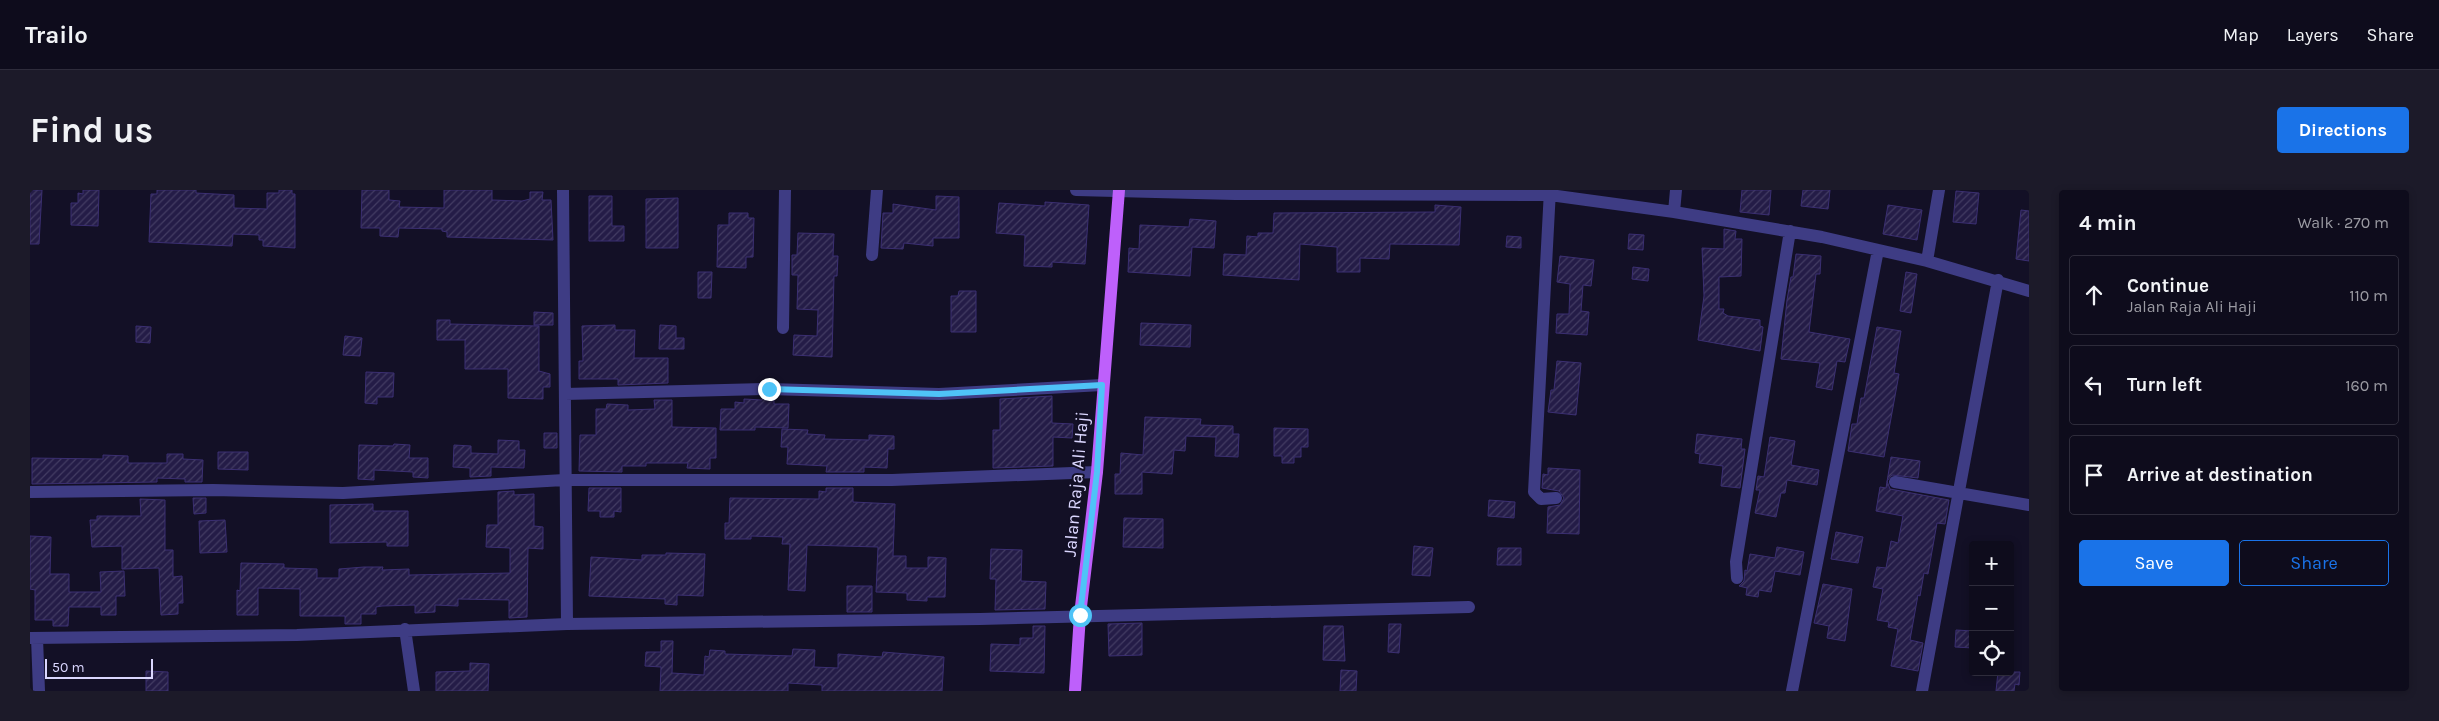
<!DOCTYPE html>
<meta charset="utf-8">
<style>
:root{--surface:#0e0c1c;--page:#1c1a29;--text:#f1f3f6;--muted:#9b9ba3;--line:#2e2c3b;--accent:#1a73e8}
body{margin:0;font-family:Karla,sans-serif;background:var(--page);color:var(--text)}
.controls{position:absolute;right:15px;bottom:15px;display:grid;overflow:hidden;border-radius:5px;box-shadow:0 2px 8px #0003}
.controls button{width:45px;height:45px;display:grid;place-items:center;padding:0;border:0;border-bottom:1px solid var(--line);background:var(--surface);color:var(--text);font:25px sans-serif}
.scale{position:absolute;left:15px;bottom:12px;width:108px;box-sizing:border-box;padding-left:5px;border:2px solid #dad6fe;border-top:0;font-size:14px;line-height:18px;white-space:nowrap;color:#dad6fe;-webkit-text-stroke:4px #131026;paint-order:stroke}
.stop{position:absolute;width:15px;height:15px;margin:-11px;border:4px solid #4fc3f7;border-radius:50%;background:#fff}
.stop.end{background:#4fc3f7;border-color:#fff;box-shadow:0 1px 5px #0008}
.list{margin:0;padding:0;list-style:none}
h2{display:flex;justify-content:space-between;align-items:center;height:65px;margin:0;padding:0 20px;font-size:21px}
h2 small{font-size:16px;font-weight:400;color:var(--muted)}
.list li{display:grid;grid-template-columns:32px 1fr auto;gap:15px;align-items:center;box-sizing:border-box;height:80px;margin:0 10px 10px;padding:0 10px;border:1px solid var(--line);border-radius:5px}
.list b{display:block;font-size:19px;white-space:nowrap}
.list p{margin:0;font-size:16px;white-space:nowrap;color:var(--muted)}
.list em{font-size:16px;font-style:normal;color:var(--muted)}
.actions{display:flex;gap:10px;padding:15px 20px}
.actions a{flex:1;padding:11px 0;border:1px solid var(--accent);border-radius:5px;text-align:center;font-size:18px;color:var(--accent)}
.actions .main{background:var(--accent);color:#fff}
.icon{flex:none;width:28px;height:28px;fill:none;stroke:currentColor;stroke-width:2;stroke-linecap:round;stroke-linejoin:round}
.map{position:relative;flex:none;width:1999px;height:501px;overflow:hidden;border-radius:5px}
header{display:flex;align-items:center;gap:30px;box-sizing:border-box;height:70px;padding:0 25px;background:var(--surface);border-bottom:1px solid var(--line)}
header strong{font-size:24px}
nav{display:flex;gap:28px;margin-inline-start:auto;font-size:18px}
.intro{display:flex;align-items:center;justify-content:space-between;box-sizing:border-box;height:120px;padding:0 30px}
h1{margin:0;font-size:35px}
.button{padding:12px 22px;border-radius:5px;background:var(--accent);color:#fff;font-size:18px;font-weight:700}
main{display:flex;gap:30px;padding:0 30px}
aside{flex:1;background:var(--surface);border-radius:5px;box-shadow:0 2px 8px #0003}
.map>svg:first-child{display:block}
.building{fill:url(#building-hatch);stroke:#3b2f72}
.lines{fill:none;stroke-linecap:round;stroke-linejoin:round}
.street{stroke:#3e3c84;stroke-width:12}
.primary{stroke:#be60fb;stroke-width:12}
.route{stroke:#4fc3f7;stroke-width:6}
.labels{text-anchor:middle;stroke-width:4;stroke-linejoin:round;paint-order:stroke}
.street-label{font-size:18px;fill:#dad6fe;stroke:#131026}
</style>
<header>
<strong>Trailo</strong>
<nav><a>Map</a><a>Layers</a><a>Share</a></nav>
</header>
<div class="intro"><h1>Find us</h1><a class="button">Directions</a></div>
<main>
<div class="map">
<svg width="1999" height="501" viewBox="0 0 1999 501">
<defs>
<pattern id="building-hatch" width="6" height="6" patternUnits="userSpaceOnUse" patternTransform="scale(1.25)"><rect width="6" height="6" fill="#241c47"/><path d="M-1 1l2-2M0 6l6-6M5 7l2-2" fill="none" stroke="#433c63"/></pattern>
</defs>
<rect width="100%" height="100%" fill="#131026"/>
<!-- building -->
<path class="building" d="M0,0h12l-3,54h-9z
M53,0h16l-1,36 -27,-1v-22h7v-10l5,1z
M127,0h39v3l38,2v13l33,1v-16h12v-3h13v4h3v54l-32,-2v-6h-4v-5l-26,-1 -1,12 -83,-4 2,-48h6z
M332,0h27v10l11,1 -1,6 45,1v-18h48v10l30,1 8,-2v-7h13l-1,8h9l2,40 -106,-3v-5l-5,-1v-2l-43,-1 -1,9 -18,-1v-8h-19z
M1712,0h29l-2,25 -29,-3z
M1773,0h27l-2,19 -27,-3z
M1926,1l23,2 -3,31 -23,-2z
M559,6h23v30h12v15h-35z
M906,6l23,1v41h-26v8l-29,-3 -1,6 -22,-1 2,-35h10v-9l43,6z
M648,8v50h-32v-49z
M1015,12l44,3 -4,59 -33,-2v5l-28,-1 1,-31 -29,-2 3,-30 46,3z
M1405,15l26,2 -2,38 -69,-1 -1,15 -29,-1v14h-23v-25l-37,-3 -1,36 -76,-5 1,-21 22,1 1,-19 11,1v-4h15l1,-20 161,-1z
M1858,15l34,5 -5,30 -34,-6z
M1991,20l8,1v50l-13,-2z
M699,23h19v5h6l-1,39h-7v11l-29,-1 1,-42h11z
M1160,29l26,2 -2,27 -22,-1 -2,29 -62,-4 1,-24 10,1 1,-24 49,2z
M1694,39l12,2 -1,8h7l-1,37 -22,1v32h5l-1,4 5,3 32,4v6l3,1 -3,24 -62,-11 6,-44 -2,-48 22,1z
M768,43l36,1 -1,22h5l-1,20h-3l-2,81 -39,-2 1,-20 23,1 1,-26 -21,-1 1,-34h-6v-20h5z
M1599,44l15,1 -1,15 -15,-1z
M1477,46l14,1v11l-15,-1z
M1766,64l25,2 -1,18h-4l-7,58 41,7 -5,23 -8,-1 -5,29 -16,-3 4,-24 -39,-4 6,-59 4,-23h2z
M1530,66l34,4 -3,26 -8,-1 -2,26 8,1 -2,23 -31,-2 1,-19h12l1,-30 -13,-2z
M1603,77l16,2 -1,12 -16,-2z
M668,82h14l-1,26h-13z
M1876,82l11,2 -6,39 -11,-2z
M929,101h17v41h-25v-36h7z
M504,122l19,1v12h-19z
M407,130h13v4l89,2v45l11,3v13h-7v12l-35,-1v-29h-43v-29h-28z
M1111,133l50,2 -1,22 -50,-2z
M585,135v5h20l-1,28h34v25l-50,2v-6h-39v-18h4l-1,-35z
M630,135l16,1v12h8v11h-25z
M106,136l15,1 -1,16 -14,-1z
M1847,137l24,4 -7,42 5,1 -15,83 -36,-6 4,-27h5l4,-26h3z
M315,146l17,2 -2,18 -17,-1z
M1527,171l24,2 -5,52 -28,-3 3,-22h3z
M336,182l28,1 -1,24h-16v7l-12,-1z
M1022,206v27l21,1 -1,14 -19,-1v29l-60,2v-38h7v-31z
M733,208h11v6h15l-1,24 -33,-1v3h-35l1,-21h14v-7l9,1v-4l18,1z
M624,210h18v27l44,1v30h-6v11l-23,-1 1,-5h-42v3h-24v6l-43,-1 1,-36h16v-26h10l1,-5 21,1v5l27,-1z
M1115,227l56,2 -1,6 33,1v8h6l-1,23 -23,-1 1,-19 -30,-1 -1,15 -11,-1 -2,24 -30,-2v22h-27v-20h5l1,-21 22,2z
M1244,238l34,1v18h-7v10h-7v6h-12v-7h-8z
M752,239l26,1 -1,4 18,1 -1,4 45,1v-5l25,1v13h-6l-1,19 -23,-1v5h-38l1,-6 -40,-2 1,-17h-7z
M514,243h13v15h-13z
M1667,244l45,5 -1,10h4l-5,39 -19,-2 2,-20 -24,-3 1,-9 -5,-1z
M1740,247l25,4 -4,24 28,5 -2,15 -30,-5 -2,13h-4l-5,24 -21,-4 5,-23h-4l2,-14 6,1z
M468,250l21,1v9h6l-1,18 -33,-1v9l-21,1v-9l-17,-1 1,-22 17,1v7l27,1z
M364,254l16,1 -1,13h19v20l-15,-1v-5l-39,-2v10l-16,-1 1,-34 34,1z
M188,262h30v18l-30,-1z
M137,264h16v5l20,1 -1,22h-17v-3l-28,-1v4l-125,2v-26l71,1v-4l25,1v7h39z
M1861,267l29,4 -2,17 -26,-3 -5,6 3,8 59,11 -4,24 -8,-1 -9,51 -4,-1 -4,23 -2,-1 -8,45 13,3 -5,28 -27,-5 7,-37 -10,-2 1,-5 -12,-2 6,-31 -10,-2 4,-20 9,1 5,-27 7,2 5,-27 -27,-5 4,-24 6,1z
M1518,278l32,2 -1,64 -32,-1 1,-26 12,-2 4,-7 -5,-7 -17,-3 1,-14 5,1z
M559,298h32v24l-7,-1v6h-14v-6h-12z
M796,298h27v14l42,2 -2,52h13v12h22v-11l18,1 -1,39h-18v4l-20,-1v-7l-31,-1 2,-45 -71,-2 -2,46 -17,-1 2,-46h-8l1,-7 -32,-1v3h-26v-16h4l1,-25 89,1v-8l7,1z
M484,301v4l20,-1v32l9,1v22l-15,-1 -1,69 -18,1v-18l-51,-1v7l-23,-1v7l-20,1v-8l-33,1 -6,1v7h-15v10h-16v-8h-45v-27l-42,-1v27h-21v-25l3,1 1,-28 43,1v4l33,1v9h22v-9l25,-2h19l-1,3 27,-1v6l101,-2v-25l-24,-1 1,-22h11v-33z
M163,308h13v15l-12,1z
M110,309l25,1v50h8v27l9,-1 1,27h-5v11l-17,1 -2,-47 -37,1v-23l-30,1 -2,-27h7v-4h44z
M1459,310l26,2 -1,16 -26,-2z
M343,314v7h35v35h-21v-4l-57,1v-38z
M1094,328l39,1v29l-40,-1z
M195,330l2,32 -27,1 -1,-32z
M1806,342l27,5 -5,26 -27,-4z
M0,346l21,1 -1,37h19v18h32l-1,-20 24,-1 1,25h-9v19h-15v-8h-32l-1,19h-15v-6h-18v-30l-5,-1z
M1384,356l19,2 -3,28 -18,-1z
M1747,357l27,5 -4,23 -25,-4 -4,21 -12,-2 -1,7 -12,-2 1,-7 -8,-2 5,-5 1,-11 2,1 3,-17 25,4z
M1468,358h23v17h-24z
M961,359l31,1 -1,31 25,1 -1,27 -50,1 1,-31h-6z
M636,363l39,1 -2,42 -26,-1v10l-12,-1v-5l-76,-3 2,-39 51,3v-5h24z
M1793,394l29,5 -7,52 -18,-3 2,-12 -15,-3z
M817,396h25v26h-25z
M1112,433v32l-33,1 -1,-32z
M1359,434h12l-2,29 -11,-1z
M1003,436h12l-1,47 -54,-2 1,-27 29,1v-7h13z
M1294,436h19l2,35 -22,-1z
M1926,440l17,1v17l-18,-1z
M631,451h12l-1,32 32,2 1,-19 4,1 1,-7 15,1v3l67,2 1,-7 22,1 -1,17 24,1v-14l44,3 1,-5 61,5 -2,34h-120v-6l-34,-2v8h-128l1,-24 -16,-1 1,-14h15z
M440,473l19,1 -1,27h-52v-19l34,-1z
M1311,480l16,1 -1,20h-16z
M116,481l22,1v19h-22z
M1968,482h22l-1,13 -4,-1 -1,7h-18z"/>
<g class="lines">
<!-- street -->
<path class="street" d="M533,0l4,434
M1046,0l159,4 315,1 124,17 148,25 105,24 102,30
M1520,0l-16,302 7,7 15,-1
M1644,22l2,-22
M842,65l5,-65
M1897,71l12,-71
M753,138l2,-138
M535,204l204,-5 170,5 163,-9
M1865,292l134,23
M0,302l183,-2 130,3 221,-13h328l205,-8
M1707,388l-1,-16 54,-331
M375,439l9,62
M0,448l267,-3 270,-11 413,-5 489,-12
M7,448l2,53
M1762,501l86,-441
M1892,501l76,-411"/>
<!-- primary -->
<path class="primary" d="M1045,501l5,-76 17,-143 22,-282"/>
</g>
<g class="lines">
<!-- route -->
<path class="route" d="M739,199l170,5 163,-9 -5,87 -17,143"/>
</g>
<g class="labels">
<!-- street labels -->
<g class="street-label">
<text transform="translate(1046 294) rotate(-85)" y="6">Jalan Raja Ali Haji</text>
</g>
</g>
</svg>
<div class="controls">
<button>+</button>
<button>−</button>
<button><svg class="icon" aria-label="locate" viewBox="0 0 24 24"><circle cx="12" cy="12" r="6"/><path d="M12 2v4M12 18v4M2 12h4M18 12h4"/></svg></button>
</div>
<div class="scale">50 m</div>
<div class="stop" style="left:1050px;top:425px"></div>
<div class="stop end" style="left:739px;top:199px"></div>
</div>
<aside>
<h2>4 min<small>Walk · 270 m</small></h2>
<ul class="list">
<li><svg class="icon" aria-label="ahead" viewBox="0 0 24 24"><path d="M12 20V5M6 11l6-6 6 6"/></svg><div><b>Continue</b><p>Jalan Raja Ali Haji</p></div><em>110 m</em></li>
<li><svg class="icon" aria-label="left" viewBox="0 0 24 24"><path d="M17 20v-9H6M10 6l-5 5 5 5"/></svg><div><b>Turn left</b></div><em>160 m</em></li>
<li><svg class="icon" aria-label="arrive" viewBox="0 0 24 24"><path d="M6 21V4h12l-3 4 3 4H6"/></svg><div><b>Arrive at destination</b></div></li>
</ul>
<div class="actions"><a class="main">Save</a><a>Share</a></div>
</aside>
</main>
